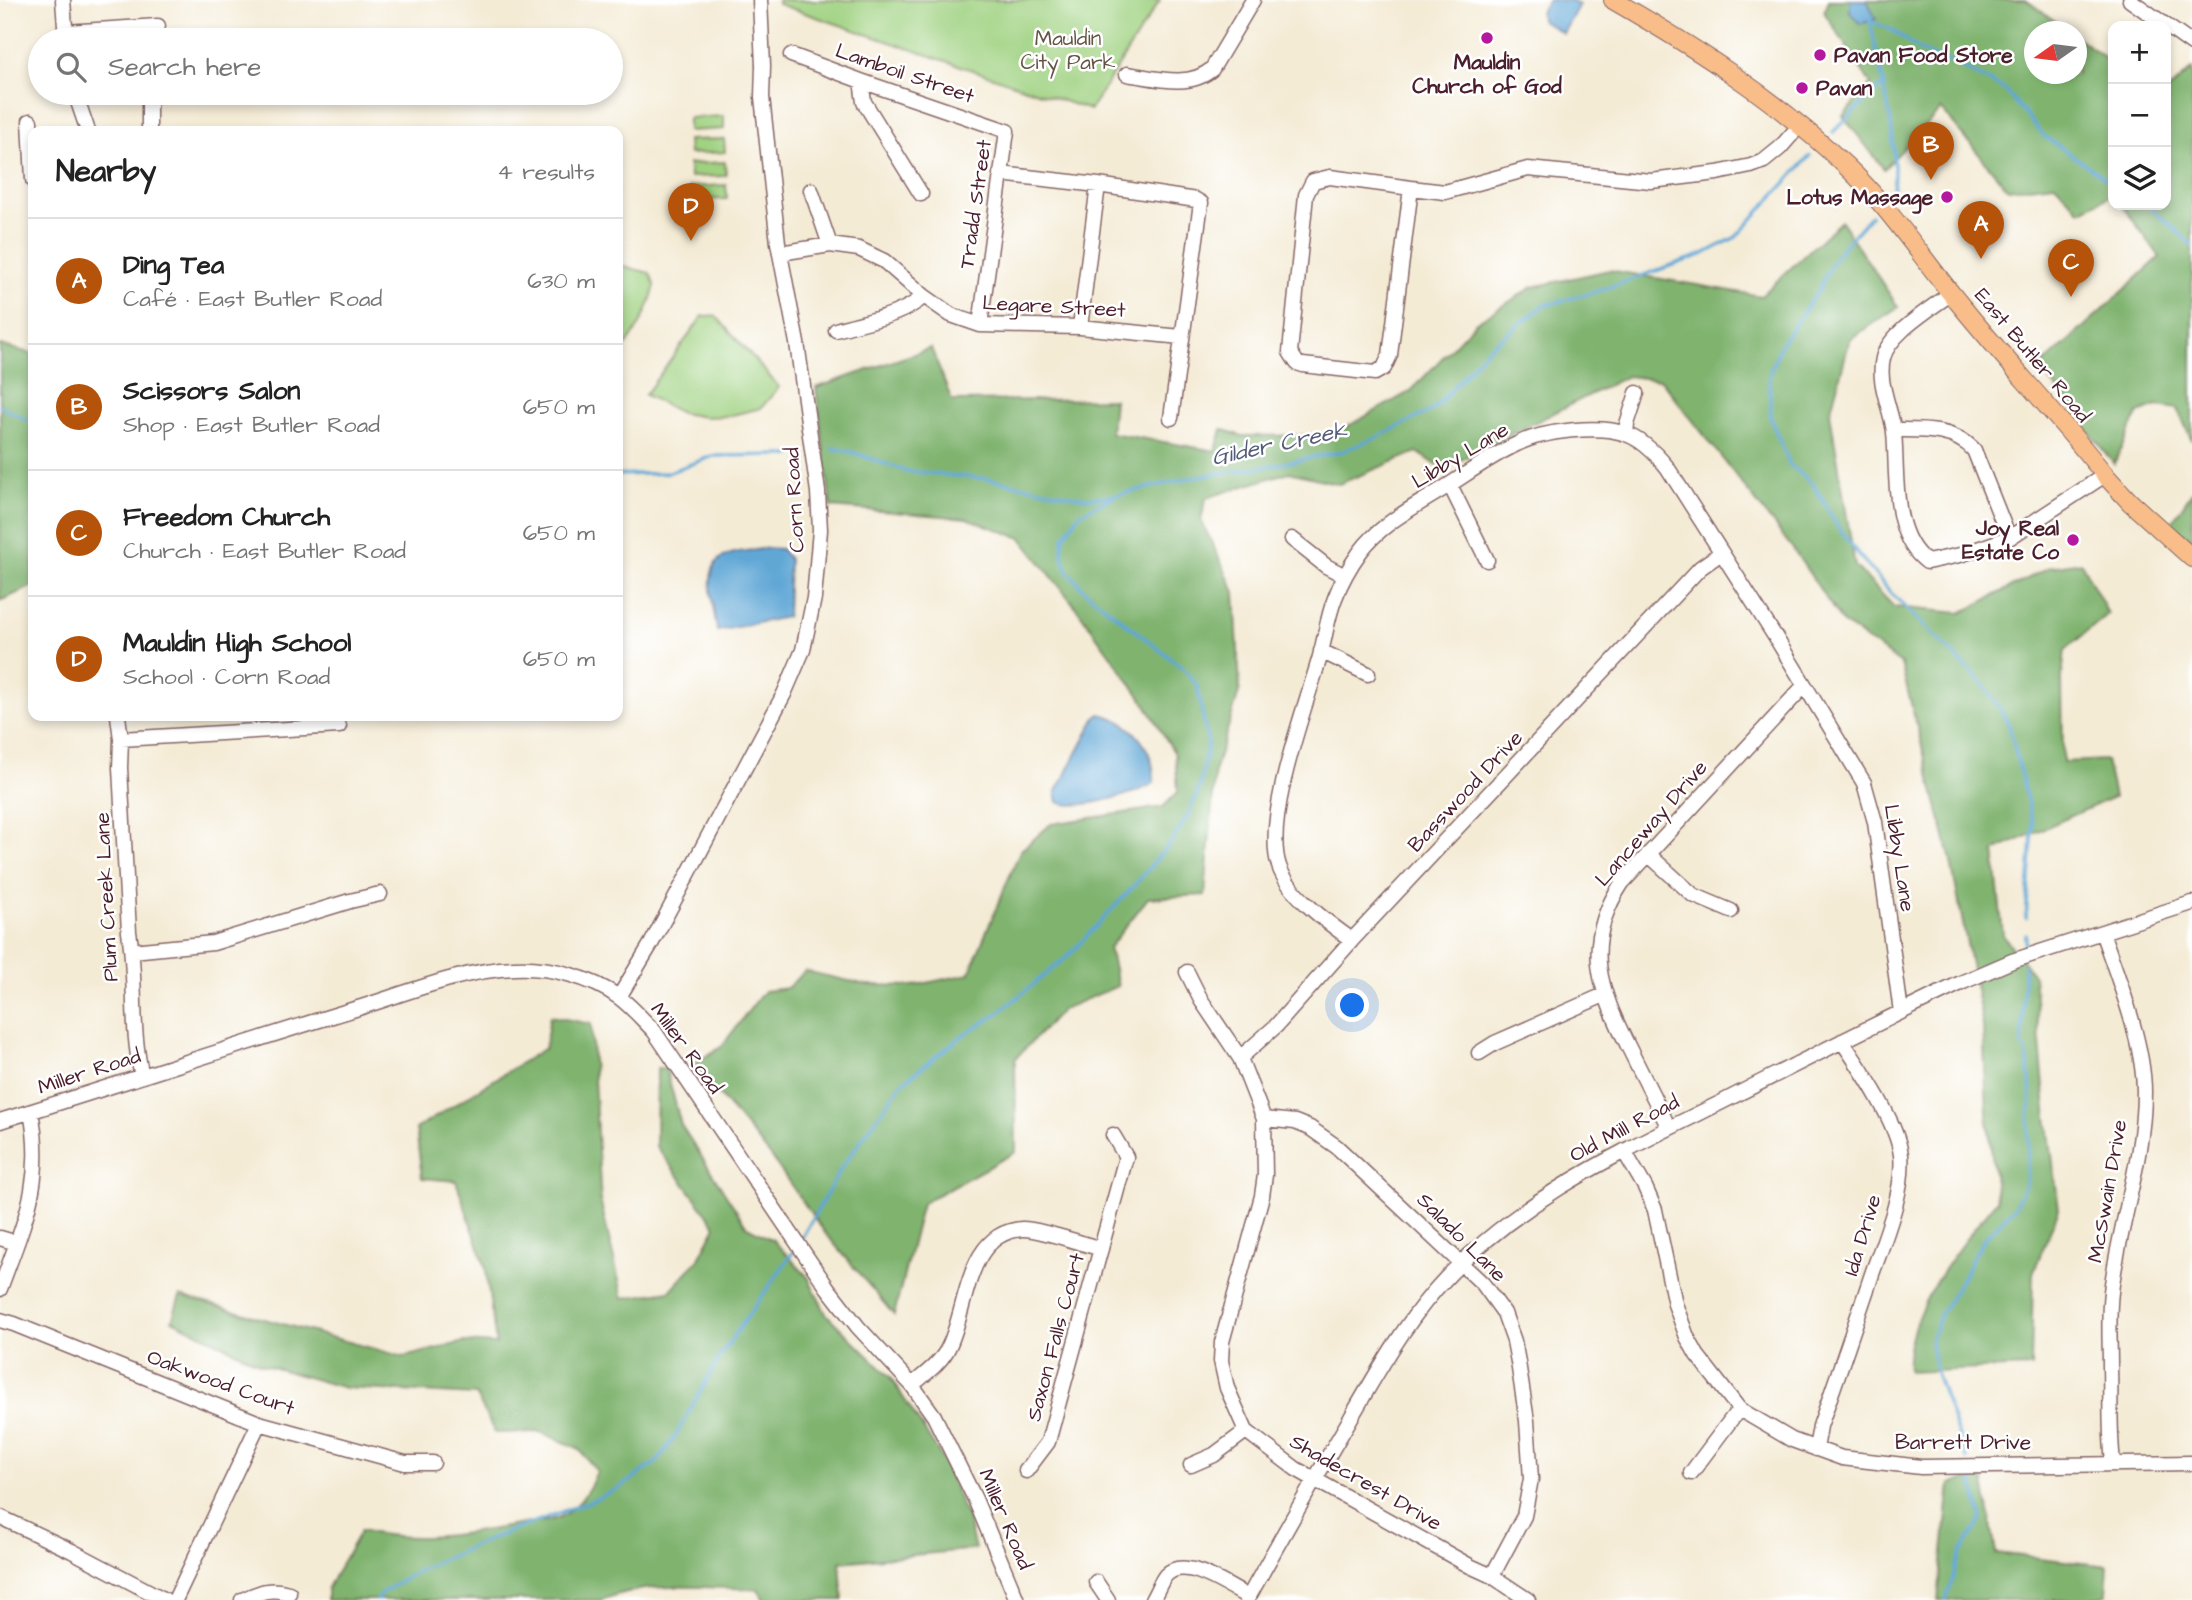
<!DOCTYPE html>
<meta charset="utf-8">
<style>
:root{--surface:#fff;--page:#f6f6f6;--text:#222;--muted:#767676;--line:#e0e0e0;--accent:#b45309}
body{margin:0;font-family:"Architects Daughter",sans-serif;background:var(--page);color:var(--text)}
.controls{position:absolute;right:21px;top:21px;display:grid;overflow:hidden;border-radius:14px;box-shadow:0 4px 10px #0003}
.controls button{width:63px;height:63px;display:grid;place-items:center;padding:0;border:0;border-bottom:2px solid var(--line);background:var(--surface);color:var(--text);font:35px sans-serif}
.compass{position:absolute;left:2024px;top:21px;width:63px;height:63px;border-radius:50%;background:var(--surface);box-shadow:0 4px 10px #0003;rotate:256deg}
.you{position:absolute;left:1353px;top:1006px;width:24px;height:24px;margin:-18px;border:5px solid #fff;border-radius:50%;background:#1a73e8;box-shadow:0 0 0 10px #1a73e833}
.badge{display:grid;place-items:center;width:46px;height:46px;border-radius:50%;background:var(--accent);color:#fff;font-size:23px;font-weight:700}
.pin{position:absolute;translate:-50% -58px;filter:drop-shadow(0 2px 4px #0008)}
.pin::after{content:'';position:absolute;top:37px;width:24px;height:21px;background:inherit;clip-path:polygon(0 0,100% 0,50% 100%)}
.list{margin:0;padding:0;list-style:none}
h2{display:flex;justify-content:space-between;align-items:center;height:91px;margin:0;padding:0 28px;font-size:30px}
h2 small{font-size:23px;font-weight:400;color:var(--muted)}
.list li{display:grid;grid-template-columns:46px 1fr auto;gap:21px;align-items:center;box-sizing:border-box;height:126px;padding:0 28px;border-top:2px solid var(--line)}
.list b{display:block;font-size:26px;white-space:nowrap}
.list p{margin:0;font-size:23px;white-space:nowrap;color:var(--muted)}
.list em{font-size:23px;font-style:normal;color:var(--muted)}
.icon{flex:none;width:38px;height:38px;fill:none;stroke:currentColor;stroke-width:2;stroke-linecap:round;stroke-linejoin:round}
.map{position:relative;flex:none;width:2192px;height:1600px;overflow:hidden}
.search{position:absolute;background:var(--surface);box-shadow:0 4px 10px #0003;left:28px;top:28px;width:595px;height:77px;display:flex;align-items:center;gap:18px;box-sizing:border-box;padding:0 24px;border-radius:38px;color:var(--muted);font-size:26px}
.panel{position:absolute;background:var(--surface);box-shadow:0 4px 10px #0003;left:28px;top:126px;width:595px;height:595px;border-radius:14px}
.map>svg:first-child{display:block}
.green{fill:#9fd180;stroke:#747856;stroke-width:2}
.forest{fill:#7fb36e;stroke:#64694c;stroke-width:2}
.water{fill:#60a7d6;stroke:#556380;stroke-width:2}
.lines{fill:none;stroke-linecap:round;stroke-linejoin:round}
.stream{stroke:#60a7d6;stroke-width:3.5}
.minor-casing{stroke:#866666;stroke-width:17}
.major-casing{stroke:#866666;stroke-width:20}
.minor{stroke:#fff;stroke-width:14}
.major{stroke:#f8bd89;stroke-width:18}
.poi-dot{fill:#b5179e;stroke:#fff;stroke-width:2.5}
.labels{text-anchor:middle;stroke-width:5;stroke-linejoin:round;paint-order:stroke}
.park-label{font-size:21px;fill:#645444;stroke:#fff}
.poi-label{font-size:21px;font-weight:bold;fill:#4a1f2b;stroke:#fff;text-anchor:start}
.street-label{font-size:21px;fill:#4a1f2b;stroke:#fff}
.water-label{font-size:23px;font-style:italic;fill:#545c78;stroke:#fff}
</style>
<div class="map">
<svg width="2192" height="1600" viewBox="0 0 2192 1600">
<rect width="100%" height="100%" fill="#fff"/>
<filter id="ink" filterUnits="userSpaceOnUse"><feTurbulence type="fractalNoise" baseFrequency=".0143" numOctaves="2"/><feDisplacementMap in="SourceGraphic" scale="14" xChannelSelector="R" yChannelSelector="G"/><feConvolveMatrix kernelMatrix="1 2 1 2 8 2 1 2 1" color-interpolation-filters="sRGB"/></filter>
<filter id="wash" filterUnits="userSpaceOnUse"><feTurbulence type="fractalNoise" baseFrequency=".00686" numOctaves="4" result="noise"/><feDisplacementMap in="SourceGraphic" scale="28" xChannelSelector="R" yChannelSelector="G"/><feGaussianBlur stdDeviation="1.57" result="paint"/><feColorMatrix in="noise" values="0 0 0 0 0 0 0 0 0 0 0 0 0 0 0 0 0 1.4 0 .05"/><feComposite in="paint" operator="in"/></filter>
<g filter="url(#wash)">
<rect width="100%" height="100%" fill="#f4ebd5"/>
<!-- green -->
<path class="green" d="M778,0h382l-70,110 -312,-106z
M724,116v13l-36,2v-13z
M724,139l1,13 -36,2 -1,-14z
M725,162l1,14 -36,1 -1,-13z
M726,185l1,14 -36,1 -1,-13z
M618,265l32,8 5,13c-7,26 -19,49 -37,69z
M703,316h13l63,71 -18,21 -33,8 -23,1 -24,-4 -36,-18z"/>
<!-- forest -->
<path class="forest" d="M1829,0h197l43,31 -34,1v42h41l1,-37 36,27v130l-33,17 -25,-27 -47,5 -67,-80 -57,60 -41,-53 28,-32 -47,-72z
M2192,69v372l-14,-32 -20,-3 -20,7 -24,51 -74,-97 120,-110 -38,-52h44v-112z
M1841,221l57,86 -48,32 -20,74 25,153 39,41 67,6 89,-46 31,-5 27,52 -43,36 -3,27 1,85 43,-2 8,37 -120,54 9,84 31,41 12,133 13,100 -26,64 -2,94 -123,5c-5,-60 53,-128 89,-172l-10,-88 -4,-86 -33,-169 -49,-193 -59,-42 -49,-73 -132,-169 -34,-4 -184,93 -26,-17 -78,32 -50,-12 -83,26 -5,22 34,72 5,97 -25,80 -10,126 -57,3 -39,50 9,38 -55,23 -48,50 1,93 -94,51 -28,112 -69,-82 -56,-79 -76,-90 28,-17 43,-56 23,-3 18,-17 62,14 45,1 57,-12 51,-123 31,-27 112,-17 15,-15 -3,-38 -30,-51 -70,-97 -54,-68 -55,-20 -135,-11 -15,-119 115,-40 21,53 162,-2 -3,34 105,18 6,-22 20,7 90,-1 79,-44 64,-68 58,-36 76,-17 152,26z
M0,345l33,9v232l-33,15z
M2192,492v49l-21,-18z
M550,1016l41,8 10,180 22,94 47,-7 28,-31 18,-34 -60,-80 1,-78h9l15,57 66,102 26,13 35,37 18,37 64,63 52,81 26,62 7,29 -135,13 3,38h-79l-6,-11c-51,-1 -109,-9 -157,11h-274v-11l34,-59c52,15 109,3 162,-6 11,-2 27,-2 37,-7 18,-9 30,-28 37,-46l-19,-23 -38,-16 -45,1 -19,-38 -131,-7 -84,-24 -89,-44 8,-24 224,61 60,-15 32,2 -11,-79 -29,-84 -34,-3 -6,-49 129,-81z
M1983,1476l13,77 112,13 -2,28 -18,6h-150l12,-116z"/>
<!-- water -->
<path class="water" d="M1548,0h23l8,5 -16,28 -22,-13 -1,-7z
M1850,0h17l9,19 -16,5 -10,-12z
M767,548l14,1 8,10 -2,58 -70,14c-2,-20 -16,-62 6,-74 11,-7 31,-6 44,-9z
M1100,714c32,6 56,37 54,69 -16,11 -78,28 -96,19l-2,-9 40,-76z"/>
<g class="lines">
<!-- stream -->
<path class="stream" d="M1870,19c10,55 29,114 23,169
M1870,21l22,9 28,20 33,13 51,26 40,47 69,47
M1833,132l49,-47
M2148,205l44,40
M1871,215l-34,39 -19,37 -37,53 -12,31 2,45 19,45 23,19 25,43 20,27 33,39 91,90 17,24 10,18 24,100 -7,93
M0,406l33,17
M832,448l20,4 54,19 83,8 97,19 31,-3 73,-17 90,-14 63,-13 37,-15 54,-27 52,-59 57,-44 55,-15 106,-37 32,-17 74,-81
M618,475l49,-2 46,-17 78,-1
M2025,948l1,-14
M801,1239l41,-72 61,-85 63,-49 30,-18 72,-59 65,-69 39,-46 15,-24 12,-28 9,-45 -11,-59 -14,-17 -98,-77 -18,-21 -5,-19 2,-14 15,-23 38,-19
M1967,1459l-32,-89 -4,-30 9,-25 29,-49 4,-10 13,-19 28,-29 12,-25 5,-91 -4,-39 -5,-9 2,-78
M378,1600l5,-8 40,-24 67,-29 106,-40 23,-11 38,-26 18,-25 45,-81 75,-107
M1946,1600l14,-46 22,-36 -11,-42"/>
</g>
</g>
<g filter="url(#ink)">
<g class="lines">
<!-- minor casing -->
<g class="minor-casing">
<path id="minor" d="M63,0l3,40
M2130,0l62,44
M66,32l92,-6
M791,55l70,26 146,50 -27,194
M1127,74c28,4 62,15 85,-5l41,-69
M861,81l3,21 57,92
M75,93l13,38
M149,93v38
M30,121l3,59
M1000,174l98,11 98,15 5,3 -30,215
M1330,177l81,11 -21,167 -6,13 -9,5 -72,-8 -6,-2 -7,-11 16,-157 7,-14z
M1411,188l34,4 83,-23 123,12 66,-8 34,-7 13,-5 16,-13 20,-23
M811,190l19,55
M780,253l50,-8 29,4 25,12 40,35 27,19 29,10 100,2 101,10
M1951,293c-20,16 -62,40 -68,65 -6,25 8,50 11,74 4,41 -4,103 33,130l33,-7 49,-17 96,-63
M1080,327l18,-142
M836,330c29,-9 65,-13 88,-34
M1894,430c28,0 60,-2 80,20l35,88
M1626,434l1,-10 10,-31
M1450,485l37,75
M1292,539l34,27 19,10
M1321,651l47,23
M118,716l3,23 -1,29 9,164c8,47 1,96 13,144
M121,739l218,-13
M1648,854l45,41 38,16
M2102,932c16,46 42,111 42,160 0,68 -25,132 -33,200 -3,24 -1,50 -1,74 1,32 -1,64 3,96
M1352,940c-24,-17 -64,-46 -73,-74 -16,-46 26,-158 40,-206 6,-21 8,-42 16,-62 6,-16 15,-32 25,-46 22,-30 58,-47 89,-67 22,-14 44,-30 68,-41 26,-13 82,-20 109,-10 15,5 31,21 41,33l109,171 88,145 11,39 26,190
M132,951l81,-8 137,-42 30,-7
M1187,972l14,28 39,58 24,61 1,56 -3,21 -40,146 -1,19 6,27 19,43 50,38 174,97 22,10 36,24
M619,997l32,-53 133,-250 19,-44 11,-52 6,-68 -2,-38 -21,-149 -19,-100 -16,-146 1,-31 -3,-66
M1479,1053l16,-10 109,-48
M1240,1058l36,-32 76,-86 348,-372 21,-15
M1264,1119l31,3 15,6 27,19 146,137 21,29 10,28 4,21 9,59 4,58 -7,37 -32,60
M0,1121c118,-36 236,-76 355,-112 49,-15 107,-39 159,-41 34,-2 77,9 106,30 12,9 23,22 34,33l173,256 31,40 54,58 22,31 41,83 42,101
M1669,1128c-13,-26 -26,-52 -39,-78 -30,-60 -49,-105 -8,-167l182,-197
M1624,1151l21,36 10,23 20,94 12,33 10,18 42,54 53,31 50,18 79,9 271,-4
M0,1238l17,5
M0,1289c23,-64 45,-107 31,-177
M0,1320l14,4 245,99 146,40h28
M912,1385c13,-11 30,-23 37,-39 19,-39 17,-113 73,-117 15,-1 62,15 79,20
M1816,1449l4,-23c18,-51 35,-101 52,-152 12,-34 33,-84 29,-119 -4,-33 -40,-86 -59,-114
M1191,1465l23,-10 32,-24
M1026,1471l22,-29 78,-285 -13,-22
M1691,1473l48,-64
M0,1517l72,34 93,49
M1096,1582l12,18
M175,1600l84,-177
M242,1600c18,-8 28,-13 47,-7
M1152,1600c5,-8 8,-18 14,-25 19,-20 63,12 82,22
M1247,1600c33,-60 67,-120 102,-179 26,-45 53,-93 87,-132 78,-88 183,-136 286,-187 80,-41 160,-81 241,-120l49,-21 180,-58"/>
</g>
<!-- major casing -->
<g class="major-casing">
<path id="major" d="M1613,0c83,48 163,99 233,166 40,38 70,83 104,126 50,63 105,120 155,183l25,27 62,56"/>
</g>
<!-- minor -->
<use href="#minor" class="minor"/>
<!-- major -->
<use href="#major" class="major"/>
</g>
</g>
<!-- markers -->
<g class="poi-dot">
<circle cx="1487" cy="38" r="7"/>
<circle cx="1820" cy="55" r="7"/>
<circle cx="1802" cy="88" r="7"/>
<circle cx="1947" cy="197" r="7"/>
<circle cx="2073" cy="540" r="7"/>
</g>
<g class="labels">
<!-- park labels -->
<g class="park-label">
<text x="1068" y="45">Mauldin<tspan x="1068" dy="24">City Park</tspan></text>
</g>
<!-- poi labels -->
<g class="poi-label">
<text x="1834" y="62">Pavan Food Store</text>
<text x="1487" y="69" text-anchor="middle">Mauldin<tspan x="1487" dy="24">Church of God</tspan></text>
<text x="1816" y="95">Pavan</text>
<text x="1933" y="204" text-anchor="end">Lotus Massage</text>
<text x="2059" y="535" text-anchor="end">Joy Real<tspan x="2059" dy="24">Estate Co</tspan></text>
</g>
<!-- street labels -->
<g class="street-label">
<text transform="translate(905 73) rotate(19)" y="7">Lamboil Street</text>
<text transform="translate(975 204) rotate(-82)" y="7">Tradd Street</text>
<text transform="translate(1054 306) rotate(3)" y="7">Legare Street</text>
<text transform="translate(2033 355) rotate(50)" y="7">East Butler Road</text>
<text transform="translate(1460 455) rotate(-31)" y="7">Libby Lane</text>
<text transform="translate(794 500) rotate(-93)" y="7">Corn Road</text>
<text transform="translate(1465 791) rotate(-47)" y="7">Basswood Drive</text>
<text transform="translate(1651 823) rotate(-49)" y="7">Lanceway Drive</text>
<text transform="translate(1900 858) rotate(81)" y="7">Libby Lane</text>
<text transform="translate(106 897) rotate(-93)" y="7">Plum Creek Lane</text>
<text transform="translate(687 1048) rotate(54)" y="7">Miller Road</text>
<text transform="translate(89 1071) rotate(-18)" y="7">Miller Road</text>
<text transform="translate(1624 1128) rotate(-28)" y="7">Old Mill Road</text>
<text transform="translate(2107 1191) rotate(-80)" y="7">McSwain Drive</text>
<text transform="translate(1862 1235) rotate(-73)" y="7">Ida Drive</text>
<text transform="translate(1462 1237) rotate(45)" y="7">Salado Lane</text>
<text transform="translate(1055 1337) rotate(-75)" y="7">Saxon Falls Court</text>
<text transform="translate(221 1382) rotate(20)" y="7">Oakwood Court</text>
<text x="1963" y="1449">Barrett Drive</text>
<text transform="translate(1366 1482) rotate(30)" y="7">Shadecrest Drive</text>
<text transform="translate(1006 1519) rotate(67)" y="7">Miller Road</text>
</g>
<!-- water labels -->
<g class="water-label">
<text transform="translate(1279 443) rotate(-12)" y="8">Gilder Creek</text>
</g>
</g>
</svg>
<div class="controls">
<button>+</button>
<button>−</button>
<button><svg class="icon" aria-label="layers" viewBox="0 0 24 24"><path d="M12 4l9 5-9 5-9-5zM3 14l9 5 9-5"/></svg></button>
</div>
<svg class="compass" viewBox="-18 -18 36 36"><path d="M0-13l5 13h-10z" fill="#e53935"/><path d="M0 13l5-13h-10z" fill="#767676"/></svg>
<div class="you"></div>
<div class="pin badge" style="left:1981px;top:259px">A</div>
<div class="pin badge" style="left:1931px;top:180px">B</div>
<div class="pin badge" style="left:2071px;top:297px">C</div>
<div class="pin badge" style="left:691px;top:241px">D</div>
<div class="search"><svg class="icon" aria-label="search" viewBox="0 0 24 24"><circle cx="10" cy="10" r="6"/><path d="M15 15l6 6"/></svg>Search here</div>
<section class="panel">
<h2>Nearby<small>4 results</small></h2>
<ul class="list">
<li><span class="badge">A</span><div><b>Ding Tea</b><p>Café · East Butler Road</p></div><em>630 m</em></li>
<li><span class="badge">B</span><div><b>Scissors Salon</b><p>Shop · East Butler Road</p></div><em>650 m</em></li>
<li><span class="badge">C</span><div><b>Freedom Church</b><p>Church · East Butler Road</p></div><em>650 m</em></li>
<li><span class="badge">D</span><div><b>Mauldin High School</b><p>School · Corn Road</p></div><em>650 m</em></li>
</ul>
</section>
</div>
